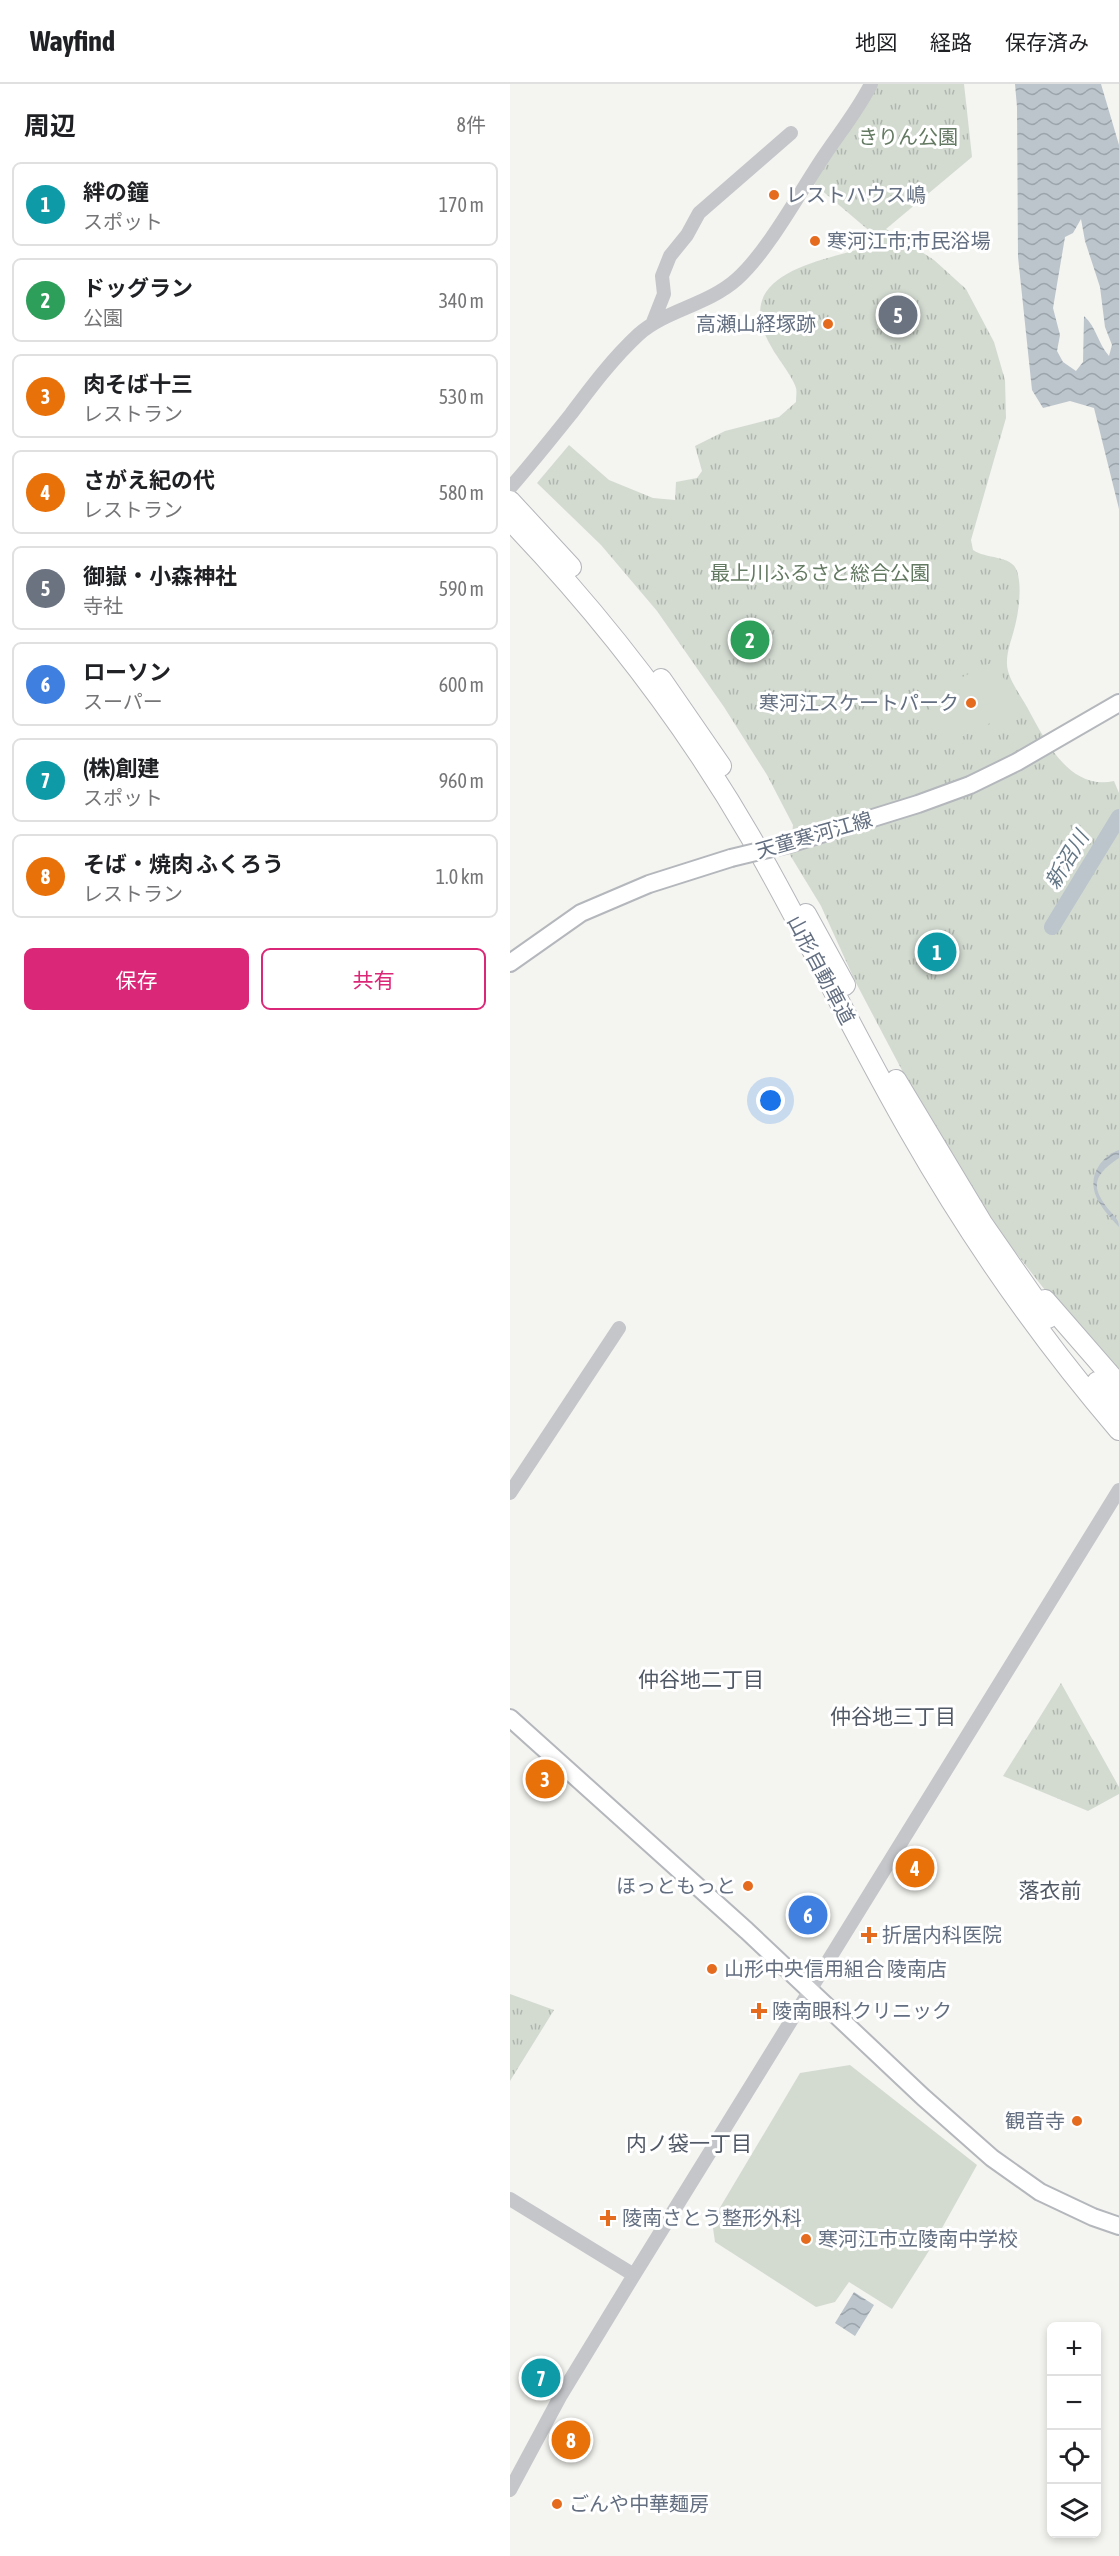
<!DOCTYPE html>
<html lang="ja">
<meta charset="utf-8">
<style>
:root{--surface:#fff;--page:#f2f2f2;--text:#202124;--muted:#757577;--line:#e0e0e0;--accent:#db2777}
body{margin:0;font-family:"Asap Condensed","Noto Sans JP",sans-serif;background:var(--page);color:var(--text)}
.controls{position:absolute;right:18px;bottom:18px;display:grid;overflow:hidden;border-radius:9px;box-shadow:0 3px 9px #0003}
.controls button{width:54px;height:54px;display:grid;place-items:center;padding:0;border:0;border-bottom:2px solid var(--line);background:var(--surface);color:var(--text);font:30px sans-serif}
.you{position:absolute;left:261px;top:1017px;width:21px;height:21px;margin:-15px;border:4px solid #fff;border-radius:50%;background:#1a73e8;box-shadow:0 0 0 9px #1a73e833}
.badge{display:grid;place-items:center;width:39px;height:39px;border-radius:50%;background:var(--accent);color:#fff;font-size:20px;font-weight:700}
.pin{position:absolute;translate:-50% -50%;border:3px solid #fff;box-shadow:0 2px 6px #0006}
.list{margin:0;padding:0;list-style:none}
h2{display:flex;justify-content:space-between;align-items:center;height:78px;margin:0;padding:0 24px;font-size:26px}
h2 small{font-size:20px;font-weight:400;color:var(--muted)}
.list li{display:grid;grid-template-columns:39px 1fr auto;gap:18px;align-items:center;box-sizing:border-box;height:84px;margin:0 12px 12px;padding:0 12px;border:2px solid var(--line);border-radius:9px}
.list b{display:block;font-size:22px;white-space:nowrap}
.list p{margin:0;font-size:20px;white-space:nowrap;color:var(--muted)}
.list em{font-size:20px;font-style:normal;color:var(--muted)}
.actions{display:flex;gap:12px;padding:18px 24px}
.actions a{flex:1;padding:14px 0;border:2px solid var(--accent);border-radius:9px;text-align:center;font-size:21px;color:var(--accent)}
.actions .main{background:var(--accent);color:#fff}
.icon{flex:none;width:33px;height:33px;fill:none;stroke:currentColor;stroke-width:2;stroke-linecap:round;stroke-linejoin:round}
.map{position:relative;flex:none;width:609px;height:2472px;overflow:hidden}
header{display:flex;align-items:center;gap:36px;box-sizing:border-box;height:84px;padding:0 30px;background:var(--surface);border-bottom:2px solid var(--line)}
header strong{font-size:28px}
nav{display:flex;gap:33px;margin-inline-start:auto;font-size:21px}
main{display:flex}
aside{flex:1;background:var(--surface)}
.map>svg:first-child{display:block}
.park{fill:url(#park-tufts)}
.garden{fill:#d3dbd1}
.water{fill:url(#water-waves);fill-rule:evenodd}
.lines{fill:none;stroke-linecap:round;stroke-linejoin:round}
.river{stroke:#bcc5cc;stroke-width:16}
.major-casing{stroke:#b4b7bc;stroke-width:20}
.highway-casing{stroke:#b4b6ba;stroke-width:22}
.minor{stroke:#c4c6ca;stroke-width:14}
.major{stroke:#fff;stroke-width:16}
.highway{stroke:#fff;stroke-width:20}
.major-bridge-casing{stroke:#b4b7bc;stroke-width:20;stroke-linecap:butt}
.major-bridge{stroke:#fff;stroke-width:16}
.poi-dot{fill:#e56c1f;stroke:#fff;stroke-width:2}
.labels{text-anchor:middle;stroke-width:6;stroke-linejoin:round;paint-order:stroke}
.park-label{font-size:20px;fill:#637961;stroke:#fff}
.poi-label{font-size:20px;fill:#636f81;stroke:#fff;text-anchor:start}
.street-label{font-size:20px;fill:#636f81;stroke:#fff}
.water-label{font-size:21px;font-style:italic;fill:#637786;stroke:#fff}
.neighbourhood-label{font-size:21px;fill:#515966;stroke:#fff}
</style>
<header>
<strong>Wayfind</strong>
<nav><a>地図</a><a>経路</a><a>保存済み</a></nav>
</header>
<main>
<aside>
<h2>周辺<small>8件</small></h2>
<ul class="list">
<li><span class="badge" style="background:#0f9aa8">1</span><div><b>絆の鐘</b><p>スポット</p></div><em>170 m</em></li>
<li><span class="badge" style="background:#2e9e5b">2</span><div><b>ドッグラン</b><p>公園</p></div><em>340 m</em></li>
<li><span class="badge" style="background:#e8710a">3</span><div><b>肉そば十三</b><p>レストラン</p></div><em>530 m</em></li>
<li><span class="badge" style="background:#e8710a">4</span><div><b>さがえ紀の代</b><p>レストラン</p></div><em>580 m</em></li>
<li><span class="badge" style="background:#6b7280">5</span><div><b>御嶽・小森神社</b><p>寺社</p></div><em>590 m</em></li>
<li><span class="badge" style="background:#3f7fe0">6</span><div><b>ローソン</b><p>スーパー</p></div><em>600 m</em></li>
<li><span class="badge" style="background:#0f9aa8">7</span><div><b>(株)創建</b><p>スポット</p></div><em>960 m</em></li>
<li><span class="badge" style="background:#e8710a">8</span><div><b>そば・焼肉 ふくろう</b><p>レストラン</p></div><em>1.0 km</em></li>
</ul>
<div class="actions"><a class="main">保存</a><a>共有</a></div>
</aside>
<div class="map">
<svg width="609" height="2472" viewBox="0 0 609 2472">
<defs>
<pattern id="park-tufts" width="24" height="20" patternUnits="userSpaceOnUse" patternTransform="scale(1.5)"><rect width="24" height="20" fill="#d3dbd1"/><path d="M3 7l-1-3M5 7V3M7 7l1-3M15 17l-1-3M17 17v-4M19 17l1-3" fill="none" stroke="#afb6af"/></pattern>
<pattern id="water-waves" width="16" height="10" patternUnits="userSpaceOnUse" patternTransform="scale(1.5)"><rect width="16" height="10" fill="#bcc5cc"/><path d="M0 5q4-4 8 0t8 0" fill="none" stroke="#9ca4ab"/></pattern>
</defs>
<rect width="100%" height="100%" fill="#f4f4f0"/>
<!-- park -->
<path class="park" d="M367,0h87l8,73 -86,72 48,31 32,29 28,53 11,38 1,38 -35,122 2,10c12,9 39,5 44,21 5,15 2,39 -2,55 -3,13 -11,31 -7,45 3,12 13,25 19,36 18,33 42,84 87,74l5,12v584l-31,-32 -90,-115 -73,-116 -70,-133 -34,-75 -31,-51 3,-30 -26,-50 -43,-68 -67,-96 -56,-66 -64,-62 32,-38 40,35 44,18 22,2 1,-18 21,-4 5,-7 -7,-25 30,-15 54,-14 17,-15c0,-4 1,-11 0,-14 -3,-11 -18,-29 -24,-40 -45,-76 49,-86 101,-103l6,-6 -66,-56z
M551,1599l58,104v7l-31,17 -85,-35z
M0,1910l44,16 -44,71z"/>
<!-- garden -->
<path class="garden" d="M485,577l24,48 -72,35 -23,-48z
M340,1981l127,100 -45,81 -40,63 -43,-27 -14,20 -19,5 -101,-65 -3,-21 88,-148z"/>
<!-- water -->
<path class="water" d="M505,0h86l18,61v364l-25,-101 -24,-7 -27,7 -11,-18 -14,-133 -1,-150zM571,135l4,22 15,46 5,40 7,18 -3,11c-12,-14 -12,-28 -25,-40l-1,46 -7,9 -13,-9 -6,-11 3,-16 -7,-27 12,-71 8,-4z
M609,1066v8c-25,17 -30,28 -9,53 4,5 9,8 9,16 -17,-18 -36,-39 -19,-63 6,-7 10,-11 19,-14z
M344,2208l20,13 -19,31 -20,-13z"/>
<g class="lines">
<!-- river -->
<path class="river" d="M542,843l67,-110"/>
<!-- major casing -->
<g class="major-casing">
<path id="major" d="M279,760l129,-40 52,-19 47,-23 102,-59
M0,879l71,-50 68,-29 82,-26
M0,1634l237,213 176,166 69,61 48,34 53,25 26,9"/>
</g>
<!-- highway casing -->
<g class="highway-casing">
<path id="highway" d="M0,417l61,66
M0,436c91,95 174,202 240,316 56,97 104,199 160,296 60,105 130,206 209,298
M151,595l60,87
M296,830l39,71
M386,996l86,143 66,95
M535,1216l74,85
M587,1298l22,27"/>
</g>
<!-- minor -->
<path class="minor" d="M143,238l11,-28 -2,-18 8,-20 17,-21 12,-22 92,-80
M0,404c21,-24 41,-49 61,-74 21,-28 42,-56 68,-80 27,-24 69,-29 98,-55 32,-29 62,-86 87,-123 16,-24 34,-46 47,-72
M0,1409l109,-165
M0,2115l124,76
M0,2406l51,-95 73,-120 485,-785"/>
<!-- major -->
<use href="#major" class="major"/>
<!-- highway -->
<use href="#highway" class="highway"/>
<!-- major-bridge casing -->
<g class="major-bridge-casing">
<path id="major-bridge" d="M221,774l58,-14"/>
</g>
<!-- major-bridge -->
<use href="#major-bridge" class="major-bridge"/>
</g>
<!-- markers -->
<g class="poi-dot">
<circle cx="264" cy="111" r="6"/>
<circle cx="305" cy="157" r="6"/>
<circle cx="318" cy="240" r="6"/>
<circle cx="461" cy="619" r="6"/>
<circle cx="238" cy="1802" r="6"/>
<path d="M356 1842h6v6h6v6h-6v6h-6v-6h-6v-6h6z"/>
<circle cx="202" cy="1885" r="6"/>
<path d="M246 1918h6v6h6v6h-6v6h-6v-6h-6v-6h6z"/>
<circle cx="567" cy="2037" r="6"/>
<path d="M95 2125h6v6h6v6h-6v6h-6v-6h-6v-6h6z"/>
<circle cx="296" cy="2155" r="6"/>
<circle cx="47" cy="2420" r="6"/>
</g>
<g class="labels">
<!-- park labels -->
<g class="park-label">
<text x="398" y="60">きりん公園</text>
<text x="310" y="496">最上川ふるさと総合公園</text>
</g>
<!-- poi labels -->
<g class="poi-label">
<text x="276" y="118">レストハウス嶋</text>
<text x="317" y="164">寒河江市;市民浴場</text>
<text x="306" y="247" text-anchor="end">高瀬山経塚跡</text>
<text x="449" y="626" text-anchor="end">寒河江スケートパーク</text>
<text x="226" y="1809" text-anchor="end">ほっともっと</text>
<text x="372" y="1858">折居内科医院</text>
<text x="214" y="1892">山形中央信用組合 陵南店</text>
<text x="262" y="1934">陵南眼科クリニック</text>
<text x="555" y="2044" text-anchor="end">観音寺</text>
<text x="112" y="2141">陵南さとう整形外科</text>
<text x="308" y="2162">寒河江市立陵南中学校</text>
<text x="59" y="2427">ごんや中華麺房</text>
</g>
<!-- street labels -->
<g class="street-label">
<text transform="translate(304 751) rotate(-16)" y="7">天童寒河江線</text>
<text transform="translate(311 886) rotate(62)" y="7">山形自動車道</text>
</g>
<!-- water labels -->
<g class="water-label">
<text transform="translate(557 776) rotate(-59)" y="7">新沼川</text>
</g>
<!-- neighbourhood labels -->
<g class="neighbourhood-label">
<text x="191" y="1603">仲谷地二丁目</text>
<text x="383" y="1640">仲谷地三丁目</text>
<text x="540" y="1814">落衣前</text>
<text x="179" y="2067">内ノ袋一丁目</text>
</g>
</g>
</svg>
<div class="controls">
<button>+</button>
<button>−</button>
<button><svg class="icon" aria-label="locate" viewBox="0 0 24 24"><circle cx="12" cy="12" r="6"/><path d="M12 2v4M12 18v4M2 12h4M18 12h4"/></svg></button>
<button><svg class="icon" aria-label="layers" viewBox="0 0 24 24"><path d="M12 4l9 5-9 5-9-5zM3 14l9 5 9-5"/></svg></button>
</div>
<div class="you"></div>
<div class="pin badge" style="left:427px;top:868px;background:#0f9aa8">1</div>
<div class="pin badge" style="left:240px;top:556px;background:#2e9e5b">2</div>
<div class="pin badge" style="left:35px;top:1695px;background:#e8710a">3</div>
<div class="pin badge" style="left:405px;top:1784px;background:#e8710a">4</div>
<div class="pin badge" style="left:388px;top:231px;background:#6b7280">5</div>
<div class="pin badge" style="left:298px;top:1831px;background:#3f7fe0">6</div>
<div class="pin badge" style="left:31px;top:2294px;background:#0f9aa8">7</div>
<div class="pin badge" style="left:61px;top:2356px;background:#e8710a">8</div>
</div>
</main>
